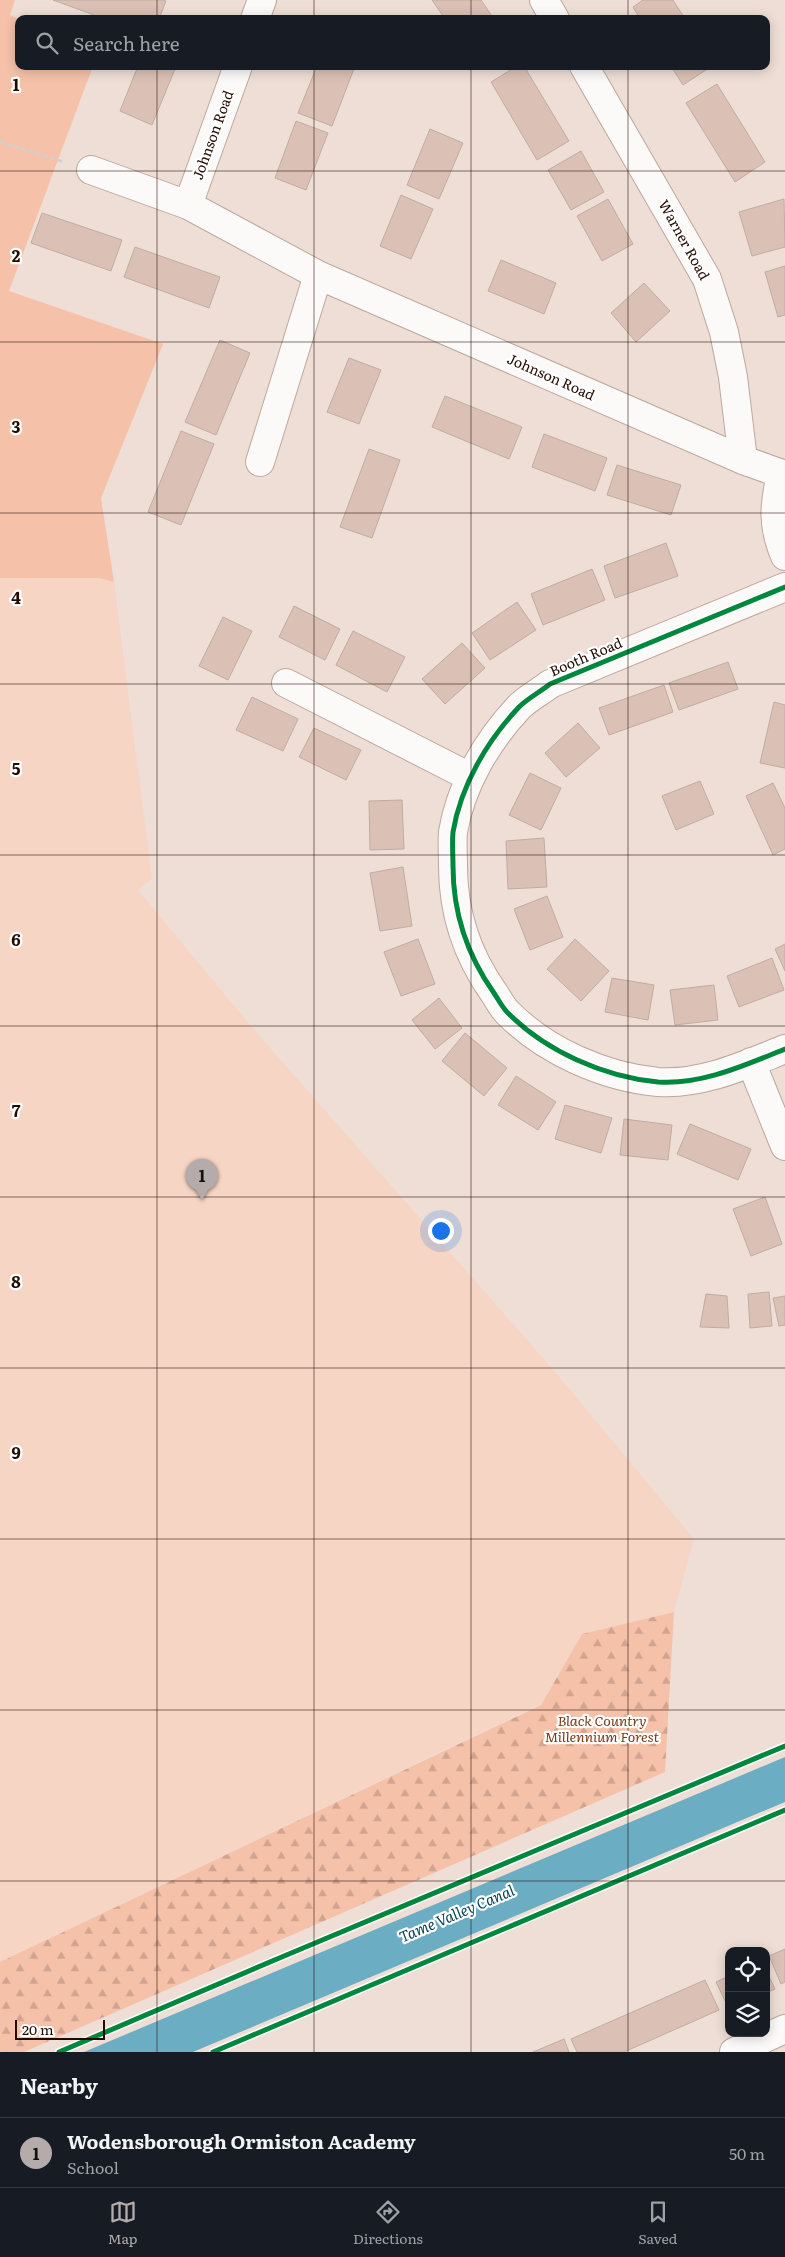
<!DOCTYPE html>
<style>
:root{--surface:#171b24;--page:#20242c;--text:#f1f3f6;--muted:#9ea1a6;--line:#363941;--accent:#b4abaa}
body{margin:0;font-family:Literata,serif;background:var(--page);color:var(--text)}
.controls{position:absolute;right:15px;bottom:15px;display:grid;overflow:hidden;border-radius:10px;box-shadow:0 2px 12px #0003}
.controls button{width:45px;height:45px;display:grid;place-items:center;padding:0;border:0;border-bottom:1px solid var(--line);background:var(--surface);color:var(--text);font:25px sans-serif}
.scale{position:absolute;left:15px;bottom:12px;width:90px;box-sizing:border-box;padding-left:5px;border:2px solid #230a01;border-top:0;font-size:14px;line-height:18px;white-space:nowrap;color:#230a01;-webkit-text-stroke:4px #fff;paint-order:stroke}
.you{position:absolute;left:440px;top:1230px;width:18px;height:18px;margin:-12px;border:4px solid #fff;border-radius:50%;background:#1a73e8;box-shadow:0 0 0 8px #1a73e833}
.badge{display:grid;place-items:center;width:32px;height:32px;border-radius:50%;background:var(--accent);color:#111;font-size:16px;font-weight:700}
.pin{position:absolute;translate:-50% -41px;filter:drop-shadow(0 1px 2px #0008)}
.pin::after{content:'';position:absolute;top:26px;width:18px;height:15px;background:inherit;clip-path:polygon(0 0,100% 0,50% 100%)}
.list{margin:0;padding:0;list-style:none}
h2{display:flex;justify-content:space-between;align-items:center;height:65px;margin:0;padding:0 20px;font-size:21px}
h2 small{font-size:16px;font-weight:400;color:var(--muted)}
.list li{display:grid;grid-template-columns:32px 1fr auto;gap:15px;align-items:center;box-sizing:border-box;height:70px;padding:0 20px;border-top:1px solid var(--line)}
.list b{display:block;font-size:19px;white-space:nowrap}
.list p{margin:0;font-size:16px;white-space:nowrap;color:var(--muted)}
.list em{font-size:16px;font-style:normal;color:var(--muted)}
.icon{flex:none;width:28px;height:28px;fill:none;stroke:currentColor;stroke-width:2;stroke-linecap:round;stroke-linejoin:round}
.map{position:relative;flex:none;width:785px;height:2052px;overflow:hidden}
.search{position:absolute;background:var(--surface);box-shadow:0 2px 12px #0003;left:15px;right:15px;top:15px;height:55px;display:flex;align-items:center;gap:12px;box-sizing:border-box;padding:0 18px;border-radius:10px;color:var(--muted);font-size:19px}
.sheet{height:135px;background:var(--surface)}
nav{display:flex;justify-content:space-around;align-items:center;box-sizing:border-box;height:70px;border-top:1px solid var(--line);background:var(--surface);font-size:14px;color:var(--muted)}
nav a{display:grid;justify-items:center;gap:2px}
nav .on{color:var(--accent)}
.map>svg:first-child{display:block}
.built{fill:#f7d5c4}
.grass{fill:#f5c1a9}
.forest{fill:url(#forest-firs)}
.water{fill:#6baec4}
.building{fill:#dbc1b5;stroke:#c0aca2}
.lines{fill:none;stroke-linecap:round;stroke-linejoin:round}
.street-casing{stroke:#bba89e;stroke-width:30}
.path{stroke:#d4cfcc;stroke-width:3;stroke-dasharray:5 2.5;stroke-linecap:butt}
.street{stroke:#fcfaf9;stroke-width:28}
.cycleway-casing{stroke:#fff;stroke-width:8}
.cycleway{stroke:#00873e;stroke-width:5}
.grid{fill:none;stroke:#230a01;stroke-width:1;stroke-opacity:0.55}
.labels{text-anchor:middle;stroke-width:4.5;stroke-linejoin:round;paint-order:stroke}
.street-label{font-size:14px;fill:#230a01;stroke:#fff}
.park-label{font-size:14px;font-style:italic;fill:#773a19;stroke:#fff}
.water-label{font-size:15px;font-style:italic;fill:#074356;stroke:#fff}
.grid-label{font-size:16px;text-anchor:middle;font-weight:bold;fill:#230a01;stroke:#fff;stroke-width:4.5;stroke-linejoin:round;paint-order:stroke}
</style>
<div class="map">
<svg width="785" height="2052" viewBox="0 0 785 2052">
<defs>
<pattern id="forest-firs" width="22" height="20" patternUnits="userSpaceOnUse" patternTransform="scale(1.25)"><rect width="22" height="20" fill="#f5c1a9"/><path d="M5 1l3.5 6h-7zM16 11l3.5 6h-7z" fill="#d2a490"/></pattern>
</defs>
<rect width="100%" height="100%" fill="#eeded6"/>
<!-- built -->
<path class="built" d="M0,578h100l14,4 38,297 -14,11 112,135 307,349 137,165 -20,73 -92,22 -41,70 -541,258z"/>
<!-- grass -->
<path class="grass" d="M0,0h15l-5,15 9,4v47h74l-84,225 154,53 -62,154 13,84 -14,-4h-100z"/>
<!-- forest -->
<path class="forest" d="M674,1612l-9,160 -641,280h-24v-90l541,-257 41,-71z"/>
<!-- water -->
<path class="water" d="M785,1757v45l-592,250h-109z"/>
<!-- building -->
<path class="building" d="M53,0h109l4,1 -7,18h-54z
M432,0h49l13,19h-49z
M643,0h30l12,19h-45l-7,-12z
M138,66h30l7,3 -23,56 -32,-14z
M317,66h38l-23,60 -34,-13z
M517,66h7l45,75 -32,19 -46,-78z
M671,66h41l-29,19z
M717,84l48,78 -30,20 -49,-79z
M296,121l32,12 -22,57 -31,-12z
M430,129l33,14 -24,56 -32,-14z
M581,151l23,41 -33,18 -23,-40z
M401,195l32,14 -22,50 -31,-13z
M608,199l25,45 -31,17 -25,-45z
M784,199l1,48 -33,9 -13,-44z
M42,213l80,27 -11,31 -80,-28z
M135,247l85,30 -11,31 -85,-31z
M501,260l55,23 -12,31 -56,-23z
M785,266v49l-7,2 -13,-45z
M644,283l26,28 -34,31 -25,-29z
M220,340l30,13 -34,82 -31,-13z
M349,358l32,12 -22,54 -32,-12z
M445,396l77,31 -13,32 -77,-32z
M181,431l33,13 -33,81 -33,-13z
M544,434l63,24 -12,33 -63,-24z
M369,449l31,11 -28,78 -32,-11z
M617,465l64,20 -10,30 -64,-20z
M666,543l12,33 -63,22 -11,-32z
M592,569l13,31 -62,25 -12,-31z
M517,602l19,28 -46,30 -18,-27z
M294,606l46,23 -15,31 -46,-23z
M223,617l29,14 -24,49 -29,-14z
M353,631l52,26 -18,35 -51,-27z
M462,643l23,25 -40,36 -23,-25z
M728,662l10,27 -59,21 -10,-27z
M664,685l9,27 -64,23 -10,-27z
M252,697l46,22 -15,32 -47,-21z
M774,702l11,3v63l-25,-5z
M578,723l22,25 -34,29 -21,-24z
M314,728l47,22 -15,30 -47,-23z
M530,773l31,15 -20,42 -32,-15z
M700,781l14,33 -38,16 -14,-34z
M773,783l12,25v41l-12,6 -27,-59z
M402,800l2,49 -34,1 -1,-49z
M544,838l3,49 -39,2 -2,-48z
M403,867l9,59 -32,5 -10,-58z
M547,896l16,41 -33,13 -16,-41z
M418,939l17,45 -34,12 -17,-44z
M575,939l34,32 -28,30 -34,-32z
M785,944v27l-10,-22z
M772,958l12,32 -45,17 -12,-31z
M612,978l42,7 -6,35 -43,-8z
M714,985l4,35 -43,5 -5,-35z
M439,998l23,30 -27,21 -23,-29z
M465,1033l42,35 -23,28 -42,-35z
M516,1076l40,26 -18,28 -40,-25z
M565,1105l47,13 -11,35 -46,-14z
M624,1119l48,6 -4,35 -48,-5z
M690,1124l61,25 -13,31 -61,-26z
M765,1197l17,47 -31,12 -18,-47z
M769,1292l3,34 -22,2 -2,-34z
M706,1294l21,2 2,32 -29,-1z
M785,1296v29l-6,1 -6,-28z
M785,1949v33l-4,2 -12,-28z
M766,1970l9,19 -9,4z
M729,1976v33l-13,-27z
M705,1980l14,30 -95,42h-47l-6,-13z
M564,2039l5,13h-36z"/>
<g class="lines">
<!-- street casing -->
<g class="street-casing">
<path id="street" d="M544,0l11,19
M255,19l7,-19
M238,66l-50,139 130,70 425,185 42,15
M584,66l123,213 17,53 9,45 10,83
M91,170l97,35
M260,462l58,-187
M781,474c-7,32 -9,51 4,82
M785,587l-235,97c-10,8 -22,14 -31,23 -32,34 -58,78 -66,125 -1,11 0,23 0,34 0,46 14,89 41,127 4,6 8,14 13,19 38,39 97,65 151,70 44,3 87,-17 127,-33
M286,683l184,94
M751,1062l34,84
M734,2052l51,-23"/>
</g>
<!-- path -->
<path class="path" d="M0,142l64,20"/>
<!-- street -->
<use href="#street" class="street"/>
<!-- cycleway casing -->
<g class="cycleway-casing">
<path id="cycleway" d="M785,587l-235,97c-10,8 -22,14 -31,23 -32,34 -58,78 -66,125 -1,11 0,23 0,34 0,46 14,89 41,127 4,6 8,14 13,19 38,39 97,65 151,70 44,3 87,-17 127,-33
M59,2052l218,-93 508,-213
M213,2052l572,-242"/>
</g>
<!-- cycleway -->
<use href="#cycleway" class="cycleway"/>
</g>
<!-- grid -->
<path class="grid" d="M157,0v19M314,0v19M471,0v19M628,0v19M157,66v1986M314,66v1986M471,66v1986M628,66v1986M0,171h785M0,342h785M0,513h785M0,684h785M0,855h785M0,1026h785M0,1197h785M0,1368h785M0,1539h785M0,1710h785M0,1881h785"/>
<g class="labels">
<!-- street labels -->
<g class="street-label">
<text transform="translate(213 135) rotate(-70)" y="5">Johnson Road</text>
<text transform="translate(684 240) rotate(61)" y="5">Warner Road</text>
<text transform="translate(551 377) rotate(24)" y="5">Johnson Road</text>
<text transform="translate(586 657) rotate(-23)" y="5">Booth Road</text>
</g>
<!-- park labels -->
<g class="park-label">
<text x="602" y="1726">Black Country<tspan x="602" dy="16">Millennium Forest</tspan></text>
</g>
<!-- water labels -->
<g class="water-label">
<text transform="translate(457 1914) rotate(-23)" y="5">Tame Valley Canal</text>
</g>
</g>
<g class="grid-label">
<text x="16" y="91">1</text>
<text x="16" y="262">2</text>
<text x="16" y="433">3</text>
<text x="16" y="604">4</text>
<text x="16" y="775">5</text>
<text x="16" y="946">6</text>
<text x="16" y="1117">7</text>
<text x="16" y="1288">8</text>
<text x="16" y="1459">9</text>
</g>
</svg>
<div class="controls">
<button><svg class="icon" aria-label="locate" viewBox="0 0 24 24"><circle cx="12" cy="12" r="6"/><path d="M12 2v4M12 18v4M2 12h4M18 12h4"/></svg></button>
<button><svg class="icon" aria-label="layers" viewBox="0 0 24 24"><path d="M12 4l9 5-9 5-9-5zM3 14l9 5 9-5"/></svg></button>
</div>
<div class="scale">20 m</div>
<div class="you"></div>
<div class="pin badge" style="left:202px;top:1200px">1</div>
<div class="search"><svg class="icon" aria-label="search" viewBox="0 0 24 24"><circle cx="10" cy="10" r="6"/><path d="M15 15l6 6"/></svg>Search here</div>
</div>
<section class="sheet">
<h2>Nearby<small></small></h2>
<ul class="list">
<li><span class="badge">1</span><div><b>Wodensborough Ormiston Academy</b><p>School</p></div><em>50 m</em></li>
</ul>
</section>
<nav>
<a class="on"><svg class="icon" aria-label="map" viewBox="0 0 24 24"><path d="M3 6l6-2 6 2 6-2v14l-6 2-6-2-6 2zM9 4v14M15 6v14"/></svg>Map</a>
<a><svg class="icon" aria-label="directions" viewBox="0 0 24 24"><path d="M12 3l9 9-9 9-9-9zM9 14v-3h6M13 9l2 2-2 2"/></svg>Directions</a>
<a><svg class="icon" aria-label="saved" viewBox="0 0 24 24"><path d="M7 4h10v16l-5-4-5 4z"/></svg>Saved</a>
</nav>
